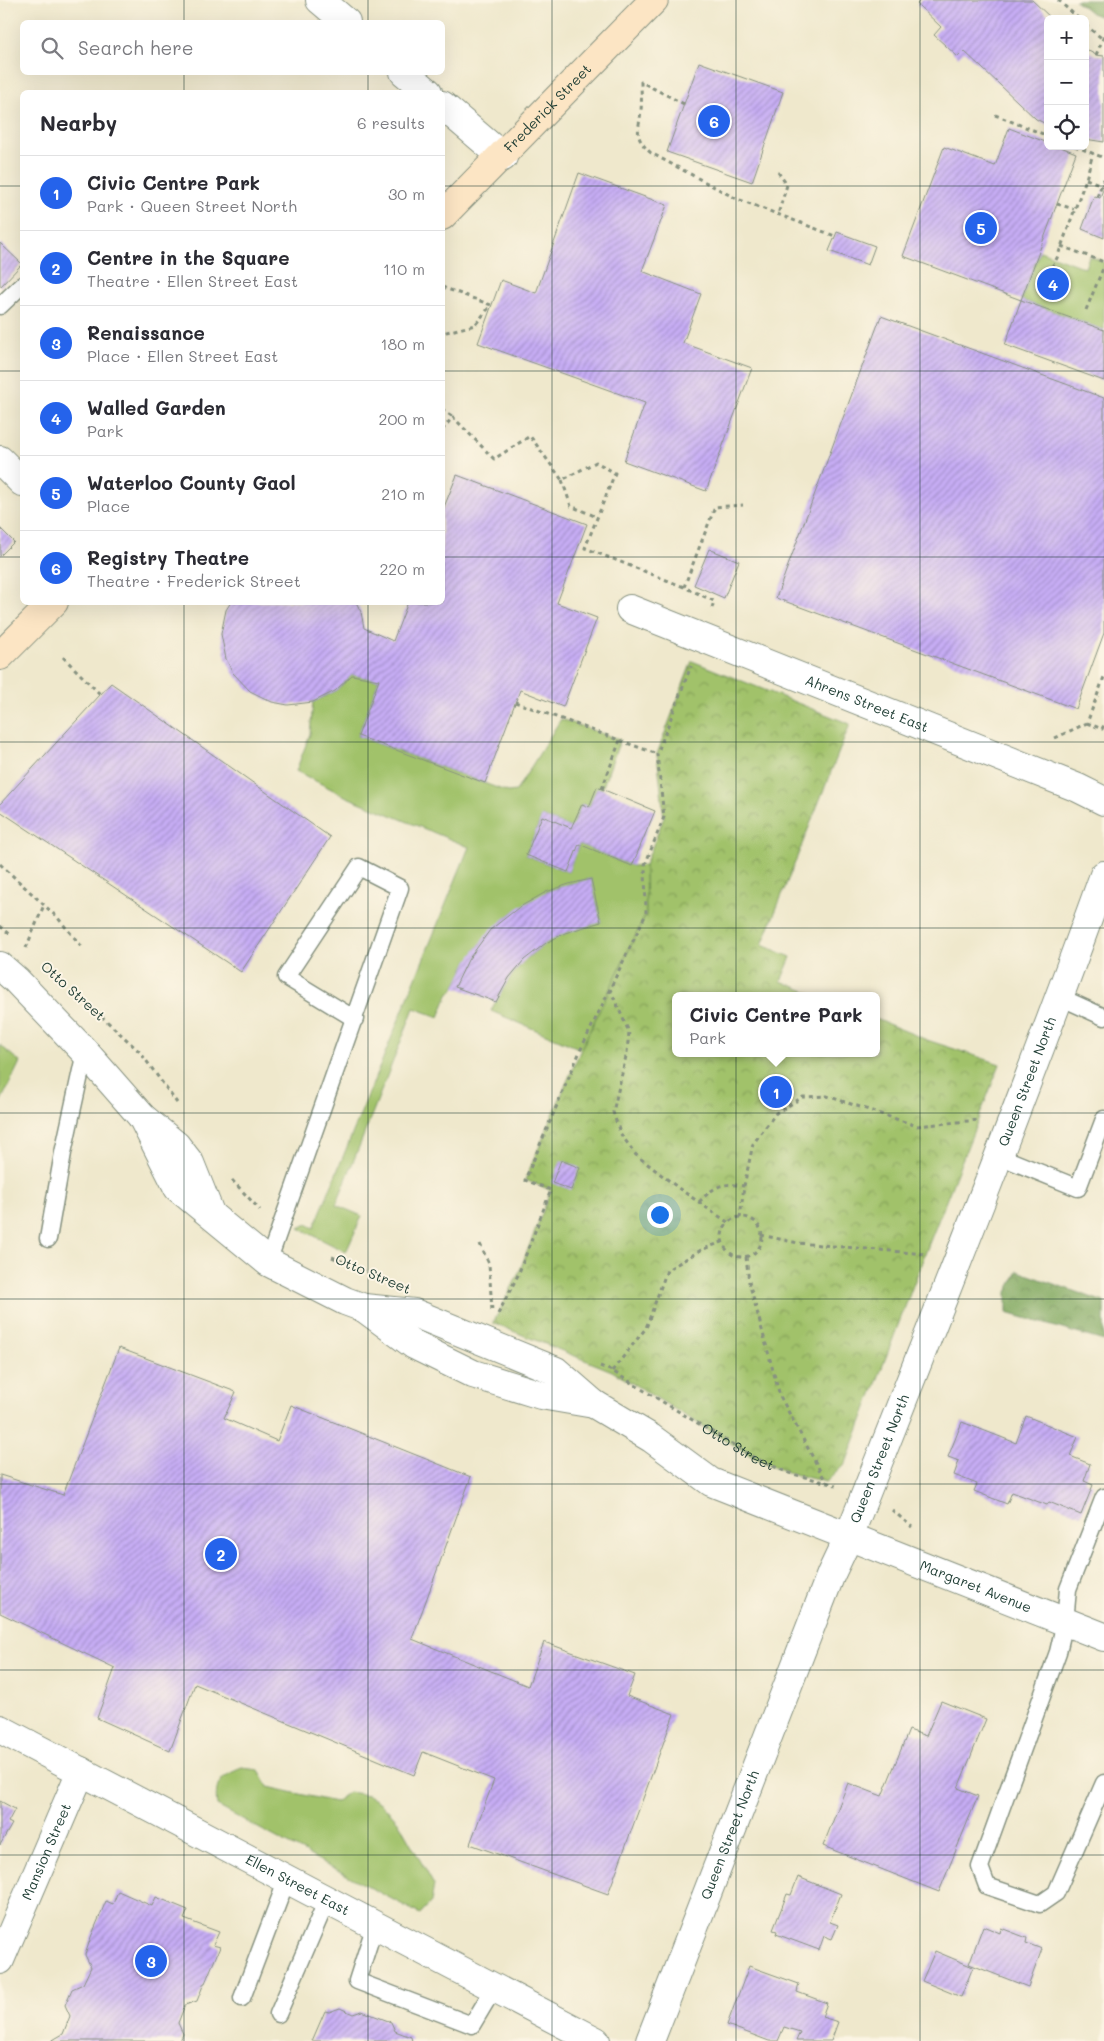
<!DOCTYPE html>
<meta charset="utf-8">
<style>
:root{--surface:#fff;--page:#f7f7f7;--text:#2b2b33;--muted:#7c7c81;--line:#e1e1e2;--accent:#2563eb}
body{margin:0;font-family:Mali,sans-serif;background:var(--page);color:var(--text)}
.controls{position:absolute;right:15px;top:15px;display:grid;overflow:hidden;border-radius:8px;box-shadow:0 5px 20px #0002}
.controls button{width:45px;height:45px;display:grid;place-items:center;padding:0;border:0;border-bottom:1px solid var(--line);background:var(--surface);color:var(--text);font:25px sans-serif}
.you{position:absolute;left:659px;top:1214px;width:18px;height:18px;margin:-12px;border:4px solid #fff;border-radius:50%;background:#1a73e8;box-shadow:0 0 0 8px #1a73e833}
.badge{display:grid;place-items:center;width:32px;height:32px;border-radius:50%;background:var(--accent);color:#fff;font-size:16px;font-weight:700}
.pin{position:absolute;translate:-50% -50%;border:2px solid #fff;box-shadow:0 1px 5px #0006}
.popup{position:absolute;left:672px;top:992px;width:208px;height:65px;box-sizing:border-box;display:grid;place-content:center;border-radius:8px;background:var(--surface);filter:drop-shadow(0 1px 4px #0005);font-size:16px;white-space:nowrap;color:var(--muted)}
.popup b{font-size:19px;color:var(--text)}
.popup::after{content:'';position:absolute;left:50%;top:100%;margin-left:-10px;border:10px solid transparent;border-top-color:var(--surface)}
.list{margin:0;padding:0;list-style:none}
h2{display:flex;justify-content:space-between;align-items:center;height:65px;margin:0;padding:0 20px;font-size:21px}
h2 small{font-size:16px;font-weight:400;color:var(--muted)}
.list li{display:grid;grid-template-columns:32px 1fr auto;gap:15px;align-items:center;box-sizing:border-box;height:75px;padding:0 20px;border-top:1px solid var(--line)}
.list b{display:block;font-size:19px;white-space:nowrap}
.list p{margin:0;font-size:16px;white-space:nowrap;color:var(--muted)}
.list em{font-size:16px;font-style:normal;color:var(--muted)}
.icon{flex:none;width:28px;height:28px;fill:none;stroke:currentColor;stroke-width:2;stroke-linecap:round;stroke-linejoin:round}
.map{position:relative;flex:none;width:1104px;height:2041px;overflow:hidden}
.search{position:absolute;background:var(--surface);box-shadow:0 5px 20px #0002;left:20px;top:20px;width:425px;height:55px;display:flex;align-items:center;gap:12px;box-sizing:border-box;padding:0 18px;border-radius:8px;color:var(--muted);font-size:19px}
.panel{position:absolute;background:var(--surface);box-shadow:0 5px 20px #0002;left:20px;top:90px;width:425px;height:515px;border-radius:8px}
.map>svg:first-child{display:block}
.green{fill:#a1c26a;stroke:#60804f}
.forest{fill:url(#forest-crowns);stroke:#507249}
.park{fill:url(#park-crowns);stroke:#60804f}
.building{fill:url(#building-hatch)}
.lines{fill:none;stroke-linecap:round;stroke-linejoin:round}
.service-casing{stroke:#879280;stroke-width:19}
.minor-casing{stroke:#879280;stroke-width:30}
.tertiary-casing{stroke:#879280;stroke-width:30}
.secondary-casing{stroke:#879280;stroke-width:30}
.path{stroke:#879280;stroke-width:3;stroke-dasharray:4 4;stroke-linecap:butt}
.service{stroke:#fff;stroke-width:16}
.minor{stroke:#fff;stroke-width:28}
.tertiary{stroke:#fff;stroke-width:28}
.secondary{stroke:#fce5c4;stroke-width:28}
.grid{fill:none;stroke:#1f3d34;stroke-width:1;stroke-opacity:0.55}
.labels{text-anchor:middle;stroke-width:4;stroke-linejoin:round;paint-order:stroke}
.street-label{font-size:14px;fill:#1f3d34;stroke:#fcf5e5}
</style>
<div class="map">
<svg width="1104" height="2041" viewBox="0 0 1104 2041">
<defs>
<pattern id="forest-crowns" width="20" height="18" patternUnits="userSpaceOnUse" patternTransform="scale(1.25)"><rect width="20" height="18" fill="#80a85e"/><path d="M2 6a3 3 0 1 1 6 0M12 15a3 3 0 1 1 6 0" fill="none" stroke="#688a4e"/></pattern>
<pattern id="park-crowns" width="20" height="18" patternUnits="userSpaceOnUse" patternTransform="scale(1.25)"><rect width="20" height="18" fill="#a1c26a"/><path d="M2 6a3 3 0 1 1 6 0M12 15a3 3 0 1 1 6 0" fill="none" stroke="#839f58"/></pattern>
<pattern id="building-hatch" width="6" height="6" patternUnits="userSpaceOnUse" patternTransform="scale(1.25)"><rect width="6" height="6" fill="#c7adf5"/><path d="M-1 1l2-2M0 6l6-6M5 7l2-2" fill="none" stroke="#a18ec7"/></pattern>
</defs>
<rect width="100%" height="100%" fill="#fcf5e5"/>
<filter id="ink" filterUnits="userSpaceOnUse"><feTurbulence type="fractalNoise" baseFrequency=".02" numOctaves="2"/><feDisplacementMap in="SourceGraphic" scale="10" xChannelSelector="R" yChannelSelector="G"/><feConvolveMatrix kernelMatrix="1 2 1 2 8 2 1 2 1" color-interpolation-filters="sRGB"/></filter>
<filter id="wash" filterUnits="userSpaceOnUse"><feTurbulence type="fractalNoise" baseFrequency=".0096" numOctaves="4" result="noise"/><feDisplacementMap in="SourceGraphic" scale="20" xChannelSelector="R" yChannelSelector="G"/><feGaussianBlur stdDeviation="1.12" result="paint"/><feColorMatrix in="noise" values="0 0 0 0 0 0 0 0 0 0 0 0 0 0 0 0 0 1.4 0 .05"/><feComposite in="paint" operator="in"/></filter>
<g filter="url(#wash)">
<rect width="100%" height="100%" fill="#efe8cc"/>
<!-- green -->
<path class="green" d="M1040,251l45,17 4,-12 15,6v68l-83,-30z
M352,675l27,5 -21,56 150,56 8,-1 45,-72 59,21 -18,49 -5,-1 -8,19 -7,-3 -11,24 -29,-12 -16,39 42,17 11,-28 53,22 13,-1 1,49 -65,135 -90,-38c15,-33 39,-62 73,-78 11,-5 25,-7 37,-11l-10,-43 -22,5 -23,8 -78,68 -13,27 -7,8 -9,22 -25,-9 -78,197 26,11 -16,36 -47,-24 8,-4 7,4 155,-381 -122,-50 -51,-26 14,-37 3,-32 22,-11z
M0,1045l20,17 -20,41z
M242,1768l17,2 9,17 67,15 14,-10 19,3 14,9 16,17 36,64 -3,17 -11,12 -203,-108c-3,-23 4,-30 25,-38z"/>
<!-- forest -->
<path class="forest" d="M1075,0h29v18l-13,-5z
M1018,1271l86,31v39l-97,-28v-21z"/>
<!-- park -->
<path class="park" d="M692,661l158,63 -88,221 29,12 -10,24 36,15h-141v57h200v-34l51,21 73,24 -75,190 -79,209 -20,19 -37,-9 -34,-15 -143,-87 -119,-48 25,-48 33,-85 -26,-10 56,-131 65,-135 -1,-49 19,-48 -7,-63z"/>
<g id="blocks">
<!-- building -->
<path class="building" d="M921,0h111l20,19h-4v106l-12,-6 -72,-68 -6,6 -24,-22 7,-8 -24,-23z
M1085,49l11,6 8,1v86l-19,-3z
M699,62l84,30 -31,90 -85,-30z
M1009,128l39,15v3h10l18,7 -55,147 83,30v51l-99,-36 16,-45 -118,-44 41,-109 51,19z
M579,173l88,32 -25,66 59,23 -18,49 69,25 -46,123 -82,-30 21,-58 -167,-60 23,-63 35,13z
M1104,186v52l-22,-9 12,-33 6,2z
M837,232l38,14 -7,19 -39,-14z
M0,243l22,21 -22,23z
M881,316l223,82v235l-28,76 -300,-111z
M457,475l130,49 -30,79 40,15 -34,89 -43,-17 -35,93 -127,-47 21,-56 -27,-5 -17,16 -22,11 -25,3 -16,-3 -22,-11 -17,-18 -7,-14 -5,-25 5,-24 5,-8h125l5,10 3,16 29,13 15,-39h34v-90z
M0,528l14,14 -14,14z
M709,549l30,12 -15,37 -30,-13z
M111,683l219,154 -89,135 -241,-161v-7z
M597,787l58,24 -23,55 -53,-22 -11,28 -42,-17 16,-39 29,12 11,-24 7,3z
M591,879l10,43 -36,11 -19,10 -22,17 -15,18 -13,24 -41,-15 13,-27 22,-30 28,-22 28,-16 23,-8z
M561,1160l19,8 -9,22 -19,-7z
M119,1348l117,44 -12,26 53,23 14,-36 180,72 -59,162 116,47 16,-44 91,33 -8,21 47,18 -66,180 -138,-50 24,-64 -71,-28 -9,23 -219,-91 -25,67 -73,-33 18,-50 -115,-55v-138l63,20z
M1026,1416l52,21 -8,19 20,8 -6,17 9,4 -12,30 -32,-13 -2,3 -35,-13 -5,12 -33,-13 3,-7 -23,-9 5,-14 -11,-4 14,-35 54,21z
M941,1701l45,18 -28,69 20,8 -39,96 -116,-46 25,-63 34,13 27,-66 17,6z
M0,1801l15,8 -7,13 4,2 -12,21z
M798,1877l43,17 -11,28 8,3 -6,14 -8,-3 -5,14 -43,-16 1,-3 -4,-1 14,-36 4,1z
M118,1891l34,15 4,-9 15,6 17,7 -4,9 35,13 -6,13 7,2 -15,36h-1l-7,18 -12,4 -7,18 5,11 -3,7h-129l12,-7 7,-18 -5,-11 7,-16 11,-5 8,-17 -6,-12 6,-18 15,-36 7,3z
M983,1926l17,7 1,-5 26,10 -1,5 16,6 -14,38 -59,-23z
M935,1951l38,16 -12,30 -39,-16z
M749,1966l50,18 -2,8 30,11 -5,14 16,5 -7,19h-35l4,-9 -16,-5 -6,14h-9l-42,-16z
M340,2008l13,6 9,-3 29,11 4,9 16,6 1,4h-100l13,-30 4,1z"/>
</g>
</g>
<g filter="url(#ink)">
<use href="#blocks" fill-opacity="0" stroke="#879280" stroke-width="1"/>
<g class="lines">
<!-- service casing -->
<g class="service-casing">
<path id="service" d="M0,306l22,-21
M1060,997l44,20
M999,1156l79,32 26,-69
M48,1239l15,-86 22,-101
M268,1262l132,-374 -41,-21 -73,110 69,42
M1104,1497l-36,92 -3,33 -7,30 -78,215 7,19 53,18 16,-11 48,-110
M375,1925l-18,56 115,44 22,-37
M242,1998l45,-119
M278,2014l49,-114"/>
</g>
<!-- minor casing -->
<g class="minor-casing">
<g id="minor">
<path d="M320,0l26,22"/>
<path d="M404,72l24,20"/>
<path d="M442,105l61,52"/>
<path d="M0,460l22,22"/>
<path id="s2" d="M630,609l448,179 26,13"/>
<path d="M0,966l16,14 69,72 57,65 34,28 14,18 20,50"/>
<path id="s3" d="M142,1117l36,71 90,74 77,39 19,7 50,5 142,58 38,33 57,34 60,44 393,155"/>
<path d="M364,1308l50,37 59,29 68,21 53,9"/>
<path id="s4" d="M0,1729l596,312"/>
<path id="s5" d="M0,1960l81,-189"/>
</g>
</g>
<!-- tertiary casing -->
<g class="tertiary-casing">
<g id="tertiary">
<path id="s6" d="M650,2041l181,-467 18,-38c87,-220 175,-439 255,-661"/>
</g>
</g>
<!-- secondary casing -->
<g class="secondary-casing">
<g id="secondary">
<path id="s7" d="M442,216l212,-216"/>
<path d="M0,656l54,-54"/>
</g>
</g>
<!-- path -->
<g class="path">
<path d="M1058,0l21,19"/>
<path d="M1085,25l19,15"/>
<path d="M1096,55l8,-19"/>
<path d="M684,104l-43,-22c0,9 1,19 0,28 -2,21 -8,27 10,43l84,45 100,38"/>
<path d="M995,115l53,21"/>
<path d="M1075,146l29,12"/>
<path d="M778,172l9,13 -9,29"/>
<path d="M1086,179l16,6"/>
<path d="M1097,197l7,-18"/>
<path d="M1057,204l17,5"/>
<path d="M1061,246l43,16"/>
<circle cx="1052" cy="277" r="10"/>
<path d="M1052,267l5,-9 29,-79 7,-26"/>
<path d="M442,287l49,18 -16,20 -33,8"/>
<path d="M1086,310l18,-44"/>
<path d="M442,409l11,8"/>
<path d="M442,430l11,-13 41,42 36,-23 32,44 34,-18 19,11 -30,75 99,39"/>
<path d="M562,480l9,26 26,11"/>
<path d="M712,608l2,-7 -30,-14 31,-80 28,-2"/>
<path d="M63,657l38,38"/>
<path d="M515,702l142,52"/>
<path d="M1087,723l15,6 2,-4"/>
<path d="M1055,738l32,-15 17,-46"/>
<path d="M602,789l18,-49"/>
<path d="M0,864l57,53 26,31"/>
<path d="M0,926l11,9"/>
<path d="M26,948l18,-43"/>
<path d="M72,989l68,63 37,51"/>
<path d="M610,989l19,43 -2,20 -14,60 7,21 16,22 45,35 48,33"/>
<path d="M232,1180l28,30"/>
<path d="M699,1202c16,-16 22,-20 45,-16"/>
<circle cx="742" cy="1237" r="20"/>
<path d="M740,1218l4,-32 9,-42 23,-31 27,-16 24,-1 90,30 61,-6"/>
<path d="M761,1235l37,8 127,11"/>
<path d="M480,1244l9,20 3,47"/>
<path d="M332,1257l44,19"/>
<path d="M746,1257l3,25 31,114 46,86"/>
<path d="M498,1314l20,-39 33,-85 -26,-10 56,-131 65,-135 -1,-49 19,-48 -7,-63 34,-88"/>
<path id="s1" d="M600,1366l12,5 143,87 34,15 47,12"/>
<path d="M612,1371l34,-43 21,-58 34,-20 21,-8"/>
<path d="M892,1510l20,17"/>
</g>
<!-- service -->
<use href="#service" class="service"/>
<!-- minor -->
<use href="#minor" class="minor"/>
<!-- tertiary -->
<use href="#tertiary" class="tertiary"/>
<!-- secondary -->
<use href="#secondary" class="secondary"/>
</g>
</g>
<!-- grid -->
<path class="grid" d="M184,0v22M368,0v22M552,0v2041M736,0v2041M920,0v2041M184,72v20M368,72v20M0,186h22M442,186h662M0,371h22M442,371h662M0,557h22M442,557h662M184,602v1439M368,602v1439M0,742h1104M0,928h1104M0,1113h1104M0,1299h1104M0,1484h1104M0,1670h1104M0,1855h1104"/>
<g class="labels">
<!-- street labels -->
<g class="street-label">
<text dy="5" stroke="none"><textPath href="#s7" startOffset="151">Frederick Street</textPath></text>
<text dy="5" stroke="none"><textPath href="#s2" startOffset="255">Ahrens Street East</textPath></text>
<text transform="translate(73 991) rotate(42)" y="5">Otto Street</text>
<text dy="5" stroke="none"><textPath href="#s6" startOffset="1031">Queen Street North</textPath></text>
<text transform="translate(373 1274) rotate(23)" y="5">Otto Street</text>
<text dy="5" stroke="none"><textPath href="#s1" startOffset="160">Otto Street</textPath></text>
<text dy="5" stroke="none"><textPath href="#s6" startOffset="626">Queen Street North</textPath></text>
<text dy="5" stroke="none"><textPath href="#s3" startOffset="982">Margaret Avenue</textPath></text>
<text dy="5" stroke="none"><textPath href="#s6" startOffset="221">Queen Street North</textPath></text>
<text dy="5" stroke="none"><textPath href="#s5" startOffset="118">Mansion Street</textPath></text>
<text dy="5" stroke="none"><textPath href="#s4" startOffset="336">Ellen Street East</textPath></text>
</g>
</g>
</svg>
<div class="controls">
<button>+</button>
<button>−</button>
<button><svg class="icon" aria-label="locate" viewBox="0 0 24 24"><circle cx="12" cy="12" r="6"/><path d="M12 2v4M12 18v4M2 12h4M18 12h4"/></svg></button>
</div>
<div class="you"></div>
<div class="pin badge" style="left:776px;top:1092px">1</div>
<div class="popup"><b>Civic Centre Park</b>Park</div>
<div class="pin badge" style="left:221px;top:1554px">2</div>
<div class="pin badge" style="left:151px;top:1961px">3</div>
<div class="pin badge" style="left:1053px;top:284px">4</div>
<div class="pin badge" style="left:981px;top:228px">5</div>
<div class="pin badge" style="left:714px;top:121px">6</div>
<div class="search"><svg class="icon" aria-label="search" viewBox="0 0 24 24"><circle cx="10" cy="10" r="6"/><path d="M15 15l6 6"/></svg>Search here</div>
<section class="panel">
<h2>Nearby<small>6 results</small></h2>
<ul class="list">
<li><span class="badge">1</span><div><b>Civic Centre Park</b><p>Park · Queen Street North</p></div><em>30 m</em></li>
<li><span class="badge">2</span><div><b>Centre in the Square</b><p>Theatre · Ellen Street East</p></div><em>110 m</em></li>
<li><span class="badge">3</span><div><b>Renaissance</b><p>Place · Ellen Street East</p></div><em>180 m</em></li>
<li><span class="badge">4</span><div><b>Walled Garden</b><p>Park</p></div><em>200 m</em></li>
<li><span class="badge">5</span><div><b>Waterloo County Gaol</b><p>Place</p></div><em>210 m</em></li>
<li><span class="badge">6</span><div><b>Registry Theatre</b><p>Theatre · Frederick Street</p></div><em>220 m</em></li>
</ul>
</section>
</div>
